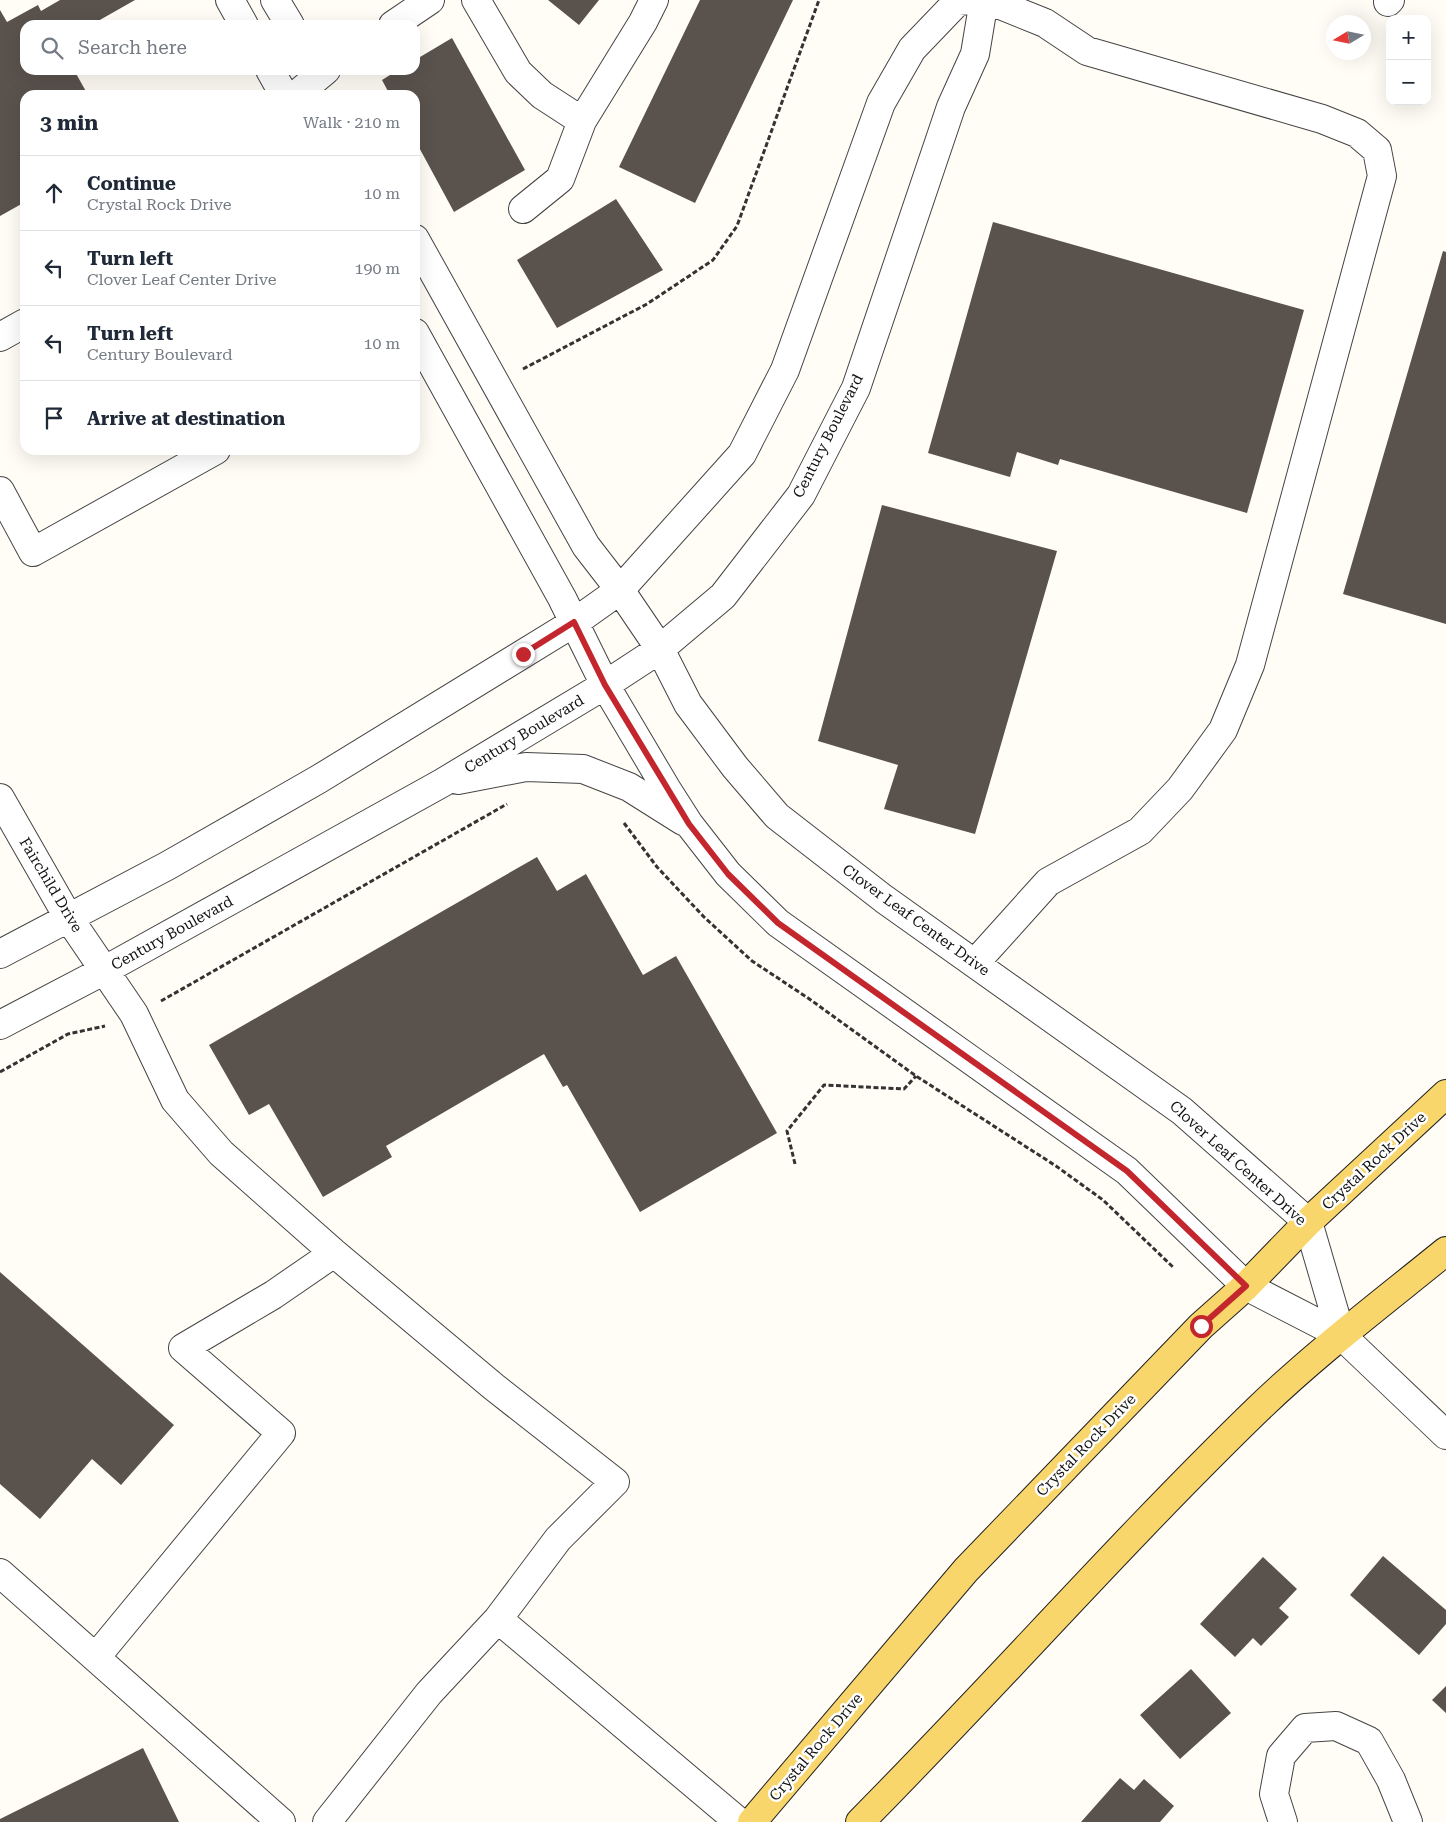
<!DOCTYPE html>
<meta charset="utf-8">
<style>
:root{--surface:#fff;--page:#f6f6f7;--text:#1f2937;--muted:#747a83;--line:#e0e1e3}
body{margin:0;font-family:"Roboto Serif",serif;background:var(--page);color:var(--text)}
.controls{position:absolute;right:15px;top:15px;display:grid;overflow:hidden;border-radius:10px;box-shadow:0 5px 20px #0002}
.controls button{width:45px;height:45px;display:grid;place-items:center;padding:0;border:0;border-bottom:1px solid var(--line);background:var(--surface);color:var(--text);font:25px sans-serif}
.compass{position:absolute;left:1326px;top:15px;width:45px;height:45px;border-radius:50%;background:var(--surface);box-shadow:0 5px 20px #0002;rotate:260deg}
.stop{position:absolute;width:15px;height:15px;margin:-11px;border:4px solid #c4262e;border-radius:50%;background:#fff}
.stop.end{background:#c4262e;border-color:#fff;box-shadow:0 1px 5px #0008}
.list{margin:0;padding:0;list-style:none}
h2{display:flex;justify-content:space-between;align-items:center;height:65px;margin:0;padding:0 20px;font-size:21px}
h2 small{font-size:16px;font-weight:400;color:var(--muted)}
.list li{display:grid;grid-template-columns:32px 1fr auto;gap:15px;align-items:center;box-sizing:border-box;height:75px;padding:0 20px;border-top:1px solid var(--line)}
.list b{display:block;font-size:19px;white-space:nowrap}
.list p{margin:0;font-size:16px;white-space:nowrap;color:var(--muted)}
.list em{font-size:16px;font-style:normal;color:var(--muted)}
.icon{flex:none;width:28px;height:28px;fill:none;stroke:currentColor;stroke-width:2;stroke-linecap:round;stroke-linejoin:round}
.map{position:relative;flex:none;width:1446px;height:1822px;overflow:hidden}
.search{position:absolute;background:var(--surface);box-shadow:0 5px 20px #0002;left:20px;top:20px;width:400px;height:55px;display:flex;align-items:center;gap:12px;box-sizing:border-box;padding:0 18px;border-radius:15px;color:var(--muted);font-size:19px}
.panel{position:absolute;background:var(--surface);box-shadow:0 5px 20px #0002;left:20px;top:90px;width:400px;height:365px;border-radius:15px}
.map>svg:first-child{display:block}
.building{fill:#5a524d}
.lines{fill:none;stroke-linecap:round;stroke-linejoin:round}
.minor-casing{stroke:#444;stroke-width:30}
.major-casing{stroke:#222;stroke-width:30}
.path{stroke:#333;stroke-width:3;stroke-dasharray:5 2.5;stroke-linecap:butt}
.minor{stroke:#fff;stroke-width:28}
.major{stroke:#f9d66b;stroke-width:28}
.route{stroke:#c4262e;stroke-width:6}
.labels{text-anchor:middle;stroke-width:5;stroke-linejoin:round;paint-order:stroke}
.street-label{font-size:15px;fill:#111;stroke:#fff}
</style>
<div class="map">
<svg width="1446" height="1822" viewBox="0 0 1446 1822">
<rect width="100%" height="100%" fill="#fffdf5"/>
<!-- building -->
<path class="building" d="M60,0h75l-44,25h-66v45h49l14,25h-63v107l-25,14v-206l7,12 31,-17 3,6z
M548,0h51l-20,25z
M700,0h93l-98,203 -76,-36z
M452,38l73,132 -71,42 -39,-72v-45h-25l-8,-15 16,-10h17v-10z
M616,199l47,71 -106,58 -40,-68z
M993,222l311,88 -57,203 -187,-54 -2,6 -41,-13 -7,25 -82,-24z
M1443,251l3,1v372l-103,-30z
M882,505l175,46 -82,283 -91,-25 14,-44 -80,-24z
M537,857l20,34 29,-17 57,101 33,-19 101,177 -137,79 -73,-127 -4,2 -19,-33 -158,92 6,11 -69,40 -54,-93 -20,11 -40,-70z
M0,1272l174,153 -53,60 -29,-26 -52,60 -40,-35z
M1383,1556l63,54v14l-27,31 -69,-60z
M1263,1557l34,32 -18,19 10,9 -28,29 -8,-8 -18,19 -35,-33z
M1191,1669l40,44 -51,46 -40,-44z
M1446,1686v27l-14,-13z
M143,1748l36,74h-179v-3z
M1120,1778l14,12 10,-11 30,27 -14,16h-79z"/>
<g class="lines">
<!-- minor casing -->
<g class="minor-casing">
<path id="minor" d="M230,0l14,25
M275,0l15,25
M476,0l42,72 24,23 40,26
M1388,2l2,-2
M393,25l37,-25
M270,70l14,25
M296,95l30,-25
M523,209l37,-30 22,-58 61,-99 11,-22
M415,239l171,307 34,44 40,59 28,55 47,63 42,49 107,83 298,212 126,111 33,113
M415,333l147,265 43,87 61,103 23,36 39,50 50,49 349,248 119,115 95,49 105,100
M0,337l25,-14
M0,491l33,61 183,-102
M458,780l68,-13 57,2 46,18 54,34
M0,798l68,119 66,97 41,86 46,53 113,100 160,134 121,95 -57,57 -60,80 -69,74 -102,129
M0,954l167,-88 152,-87 256,-157 45,-32 122,-136 43,-84 96,-267 31,-54 46,-48 12,-1
M975,963l73,-81 92,-51 40,-42 43,-59 27,-65 132,-489 -5,-26 -20,-17 -35,-14 -235,-68 -42,-28 -57,-23
M0,1025l105,-55 337,-187 163,-98 55,-36 63,-53 78,-101 55,-107 95,-281 24,-53 9,-54
M0,1573l281,249
M498,1619l241,203
M96,1657l185,-224 -98,-85 90,-53 61,-42
M1283,1822l-9,-28 7,-38 24,-28 31,-2 33,15 22,39 17,42"/>
</g>
<!-- major casing -->
<g class="major-casing">
<path id="major" d="M752,1822l214,-252 235,-244 45,-40 62,-64 138,-128
M860,1822c134,-135 260,-279 397,-412 59,-57 125,-107 189,-159"/>
</g>
<!-- path -->
<path class="path" d="M523,369l124,-65 66,-44 24,-34 82,-226
M624,823l33,44 47,50 48,44 56,37 108,78 140,90 47,34 71,68
M161,1001l346,-197
M0,1072l68,-38 37,-8
M795,1164l-8,-33 37,-46 80,4 12,-13"/>
<!-- minor -->
<use href="#minor" class="minor"/>
<!-- major -->
<use href="#major" class="major"/>
</g>
<g class="lines">
<!-- route -->
<path class="route" d="M523,654l51,-32 31,63 84,139 39,50 50,49 349,248 119,115 -45,40"/>
</g>
<g class="labels">
<!-- street labels -->
<g class="street-label">
<text transform="translate(828 436) rotate(-63)" y="5">Century Boulevard</text>
<text transform="translate(524 734) rotate(-31)" y="5">Century Boulevard</text>
<text transform="translate(51 885) rotate(59)" y="5">Fairchild Drive</text>
<text transform="translate(916 920) rotate(36)" y="5">Clover Leaf Center Drive</text>
<text transform="translate(172 933) rotate(-29)" y="5">Century Boulevard</text>
<text transform="translate(1374 1161) rotate(-43)" y="5">Crystal Rock Drive</text>
<text transform="translate(1238 1163) rotate(42)" y="5">Clover Leaf Center Drive</text>
<text transform="translate(1086 1445) rotate(-46)" y="5">Crystal Rock Drive</text>
<text transform="translate(816 1747) rotate(-50)" y="5">Crystal Rock Drive</text>
</g>
</g>
</svg>
<div class="controls">
<button>+</button>
<button>−</button>
</div>
<svg class="compass" viewBox="-18 -18 36 36"><path d="M0-13l5 13h-10z" fill="#e53935"/><path d="M0 13l5-13h-10z" fill="#747a83"/></svg>
<div class="stop" style="left:1201px;top:1326px"></div>
<div class="stop end" style="left:523px;top:654px"></div>
<div class="search"><svg class="icon" aria-label="search" viewBox="0 0 24 24"><circle cx="10" cy="10" r="6"/><path d="M15 15l6 6"/></svg>Search here</div>
<section class="panel">
<h2>3 min<small>Walk · 210 m</small></h2>
<ul class="list">
<li><svg class="icon" aria-label="ahead" viewBox="0 0 24 24"><path d="M12 20V5M6 11l6-6 6 6"/></svg><div><b>Continue</b><p>Crystal Rock Drive</p></div><em>10 m</em></li>
<li><svg class="icon" aria-label="left" viewBox="0 0 24 24"><path d="M17 20v-9H6M10 6l-5 5 5 5"/></svg><div><b>Turn left</b><p>Clover Leaf Center Drive</p></div><em>190 m</em></li>
<li><svg class="icon" aria-label="left" viewBox="0 0 24 24"><path d="M17 20v-9H6M10 6l-5 5 5 5"/></svg><div><b>Turn left</b><p>Century Boulevard</p></div><em>10 m</em></li>
<li><svg class="icon" aria-label="arrive" viewBox="0 0 24 24"><path d="M6 21V4h12l-3 4 3 4H6"/></svg><div><b>Arrive at destination</b></div></li>
</ul>
</section>
</div>
